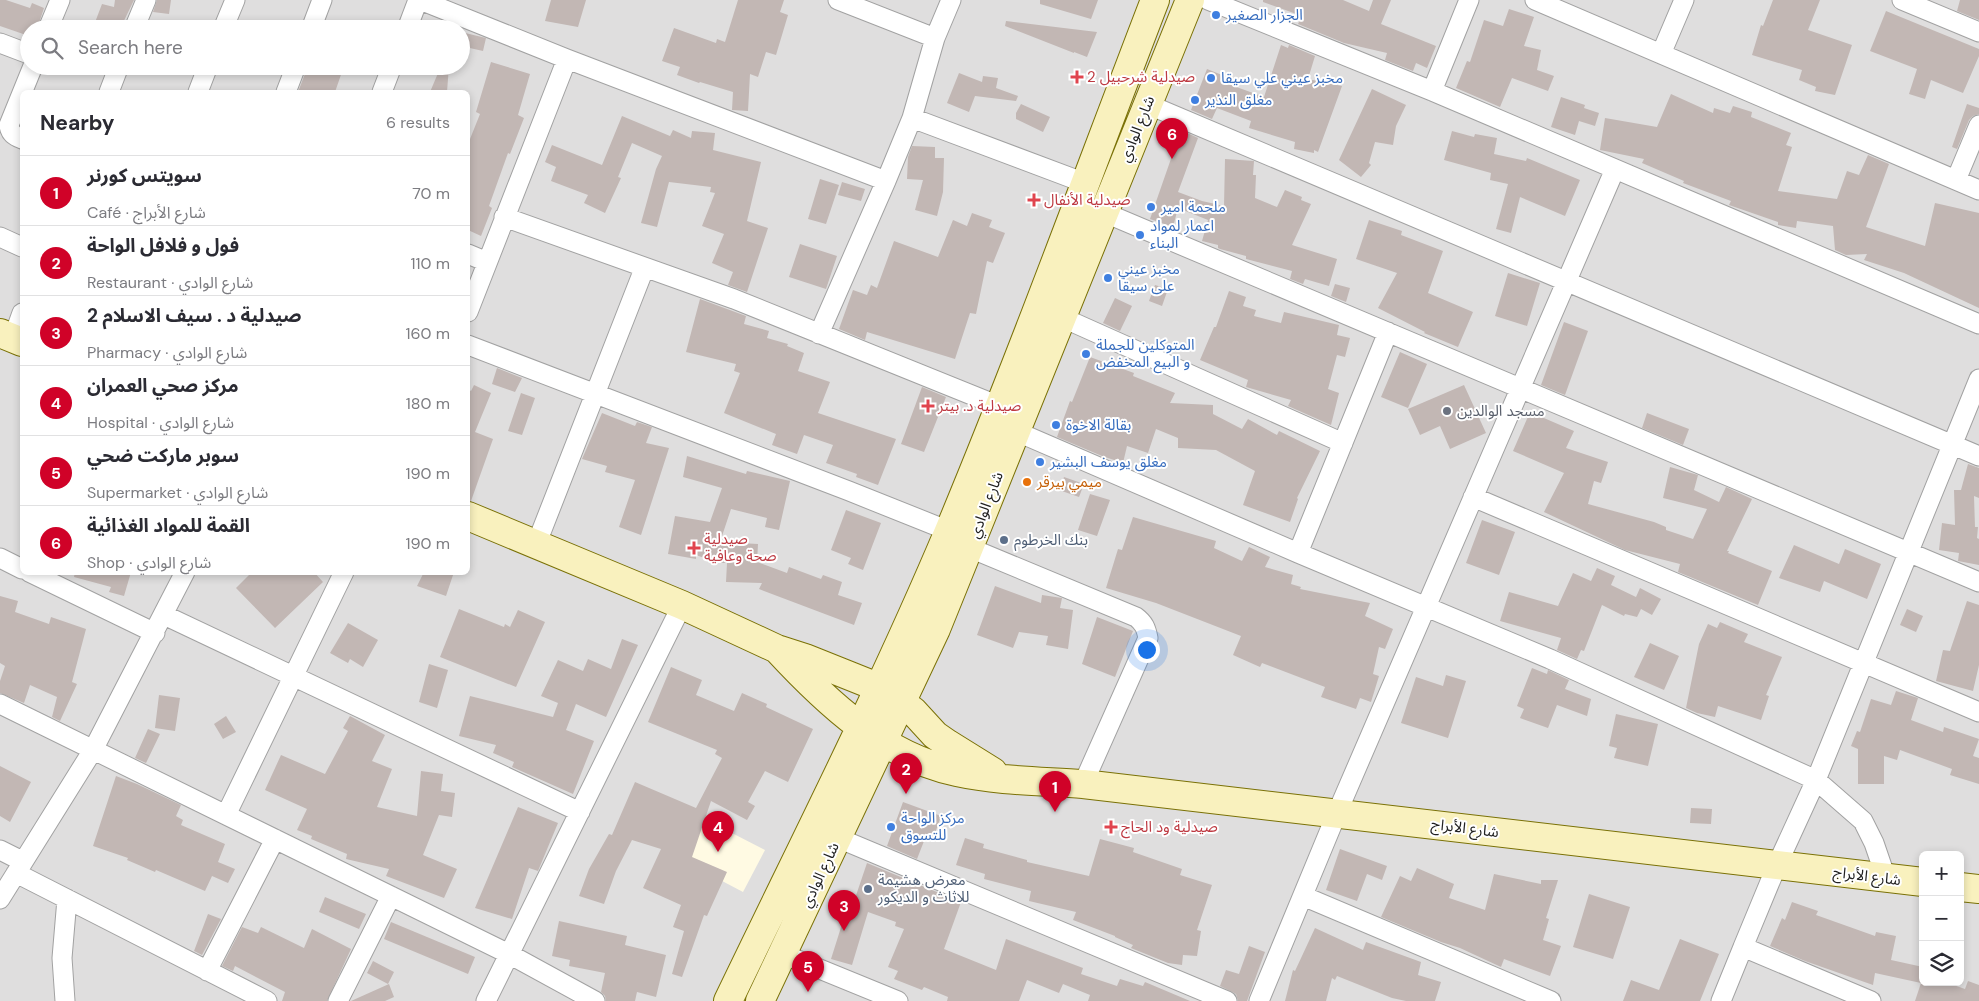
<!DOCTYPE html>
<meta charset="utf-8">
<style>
:root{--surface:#fff;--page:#f2f2f3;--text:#2b2b33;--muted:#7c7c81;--line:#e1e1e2;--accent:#d00228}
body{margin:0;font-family:"DM Sans","Noto Sans Arabic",sans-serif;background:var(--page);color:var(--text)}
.controls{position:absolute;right:15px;bottom:15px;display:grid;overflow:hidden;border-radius:8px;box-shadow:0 2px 8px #0003}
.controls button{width:45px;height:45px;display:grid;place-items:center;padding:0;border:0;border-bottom:1px solid var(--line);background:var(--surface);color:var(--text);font:25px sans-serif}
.you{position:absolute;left:1146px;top:649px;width:18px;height:18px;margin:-12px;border:4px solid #fff;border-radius:50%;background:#1a73e8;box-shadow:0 0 0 8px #1a73e833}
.badge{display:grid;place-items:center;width:32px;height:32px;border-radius:50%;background:var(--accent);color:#fff;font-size:16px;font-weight:700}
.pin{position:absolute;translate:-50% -41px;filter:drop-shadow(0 1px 2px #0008)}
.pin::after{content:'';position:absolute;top:26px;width:18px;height:15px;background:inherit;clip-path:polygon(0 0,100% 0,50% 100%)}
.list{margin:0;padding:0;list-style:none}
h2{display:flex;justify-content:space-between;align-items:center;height:65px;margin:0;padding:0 20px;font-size:21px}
h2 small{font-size:16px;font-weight:400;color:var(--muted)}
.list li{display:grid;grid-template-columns:32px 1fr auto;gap:15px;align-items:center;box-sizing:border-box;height:70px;padding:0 20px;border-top:1px solid var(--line)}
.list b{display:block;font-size:19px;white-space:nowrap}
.list p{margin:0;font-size:16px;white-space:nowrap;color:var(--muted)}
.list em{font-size:16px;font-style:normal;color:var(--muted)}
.icon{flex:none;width:28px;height:28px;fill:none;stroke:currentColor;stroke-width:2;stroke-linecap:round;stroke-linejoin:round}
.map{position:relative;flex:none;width:1979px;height:1001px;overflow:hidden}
.search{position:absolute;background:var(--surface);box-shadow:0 2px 8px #0003;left:20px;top:20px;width:450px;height:55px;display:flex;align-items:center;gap:12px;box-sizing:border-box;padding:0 18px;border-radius:28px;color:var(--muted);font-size:19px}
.panel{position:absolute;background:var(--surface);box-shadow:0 2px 8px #0003;left:20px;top:90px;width:450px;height:485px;border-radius:8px}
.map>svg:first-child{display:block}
.residential{fill:#dfdede;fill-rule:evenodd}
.education{fill:#fffae3}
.building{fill:#c2b7b4}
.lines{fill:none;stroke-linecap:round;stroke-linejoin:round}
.street-casing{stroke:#a2a2a2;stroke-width:21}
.secondary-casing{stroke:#7a7106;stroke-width:30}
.street{stroke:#fff;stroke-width:19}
.secondary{stroke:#f9f1be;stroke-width:28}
.shop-dot{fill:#3f7fe0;stroke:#fff;stroke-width:2}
.health-dot{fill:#e0444e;stroke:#fff;stroke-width:2}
.worship-dot{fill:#6b7280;stroke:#fff;stroke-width:2}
.food-dot{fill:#e8710a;stroke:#fff;stroke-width:2}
.service-dot{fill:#5c6f8a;stroke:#fff;stroke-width:2}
.labels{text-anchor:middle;stroke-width:4;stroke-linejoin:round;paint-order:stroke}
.shop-label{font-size:15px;fill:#366cbe;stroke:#fff;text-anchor:start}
.health-label{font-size:15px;fill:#be3a42;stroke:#fff;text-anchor:start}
.street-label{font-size:15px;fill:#212121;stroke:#fff}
.worship-label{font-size:15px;fill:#5b616d;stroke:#fff;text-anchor:start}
.food-label{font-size:15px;fill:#c56008;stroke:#fff;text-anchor:start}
.service-label{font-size:15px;fill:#4e5e75;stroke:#fff;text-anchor:start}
</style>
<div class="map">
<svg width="1979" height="1001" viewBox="0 0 1979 1001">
<rect width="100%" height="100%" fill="#f1ece8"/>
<!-- residential -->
<path class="residential" d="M0,0h1979v1001h-1979zM29,29h432v37h-432zM22,92h446v480h-446zM1923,855h37v127h-37z"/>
<!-- education -->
<path class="education" d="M693,813l72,37 -22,42 -72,-38z"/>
<!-- building -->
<path class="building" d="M0,0h6l24,8 2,-5 12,5 -7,21h-8v7l-29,-10z
M115,0h19l-14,29h-16l-10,-4 8,-21 12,3z
M157,0h14l-2,14 -16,-2z
M551,0h35l-8,27 -33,-6z
M738,0h46l-4,12 8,3 -12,40 -10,-3 -8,25 -8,-3 -2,37 -16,-1 1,-18 -33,-10 -1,1 -22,-8 3,-8 -18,-6 12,-33 42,15 1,-4 8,3z
M1040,0h58l-7,19 -51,-15z
M1263,0h80l26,11 4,-11h18l-10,24 55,22 -9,22 -11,-5 -3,8 -28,-11 2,-7 -43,-10 -46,-19 4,-8 -39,-14z
M1773,0h47l-12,30 44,15 -17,50 -20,-4 1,-4 -17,-7 3,-10 -50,-15 9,-30 2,1z
M1960,0h19v20l-22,-9z
M1509,9l25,8 -10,29 17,4 -4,20 17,6 -6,15 -36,-13 -12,29 -44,-19 11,-27 3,1 14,-42 19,6z
M1886,11l93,38v7l-16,37 -32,-13 -6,19 -16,-5 8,-25 -47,-18z
M1006,21l91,11 -10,25 -13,-5v1l-69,-27z
M461,32l25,6 -3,13 -22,-5z
M1281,45l7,3 1,-3 26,11 -7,23 34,7 -24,66 -4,-2v3l-20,-4 1,-7 -46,-14 2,-7 -34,-13 -5,11 -21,-9 16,-41 15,6 -2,6 44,16z
M491,62l39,12 -12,41 6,3 -14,36 -2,-1 -19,53 3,2 -11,28 -13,-6v-86l12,-30 -4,-2z
M308,66h36l-9,26h-37z
M441,66h8l-2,26h-17z
M959,73l23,9 1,-6 15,2 -2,10 22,8 -2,5 -41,-5 -6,16 -22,-9z
M1372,89l34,16 -10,21 -3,19 -18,-3 -6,21 2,2 -10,12 -22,-17z
M1671,94l42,19 1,-5 16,5 3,-7 19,6 -1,5 40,16 -5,12 6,2 -14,44 59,8 10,-28 12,4 9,-20 21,9 -23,63 59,19 10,-43 44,10v95l-75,-35 -40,-13 3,-6 -21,1 -11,-5 -2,-24 -36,-5 -1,7 -18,-3v-3l-49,-17 2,-4 -48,-18 1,-2 -42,-18 2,-4 -44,-9 5,-32 52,9z
M1561,97l24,8 -1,3 15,5 -4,13 -16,-5 -4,14 -24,-8z
M1021,104l29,13 -7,15 -27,-13v-6z
M1967,104l12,4v6l-6,2 -4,4 -12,29 -5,-2z
M622,116l48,20 3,-6 18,8 1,-7 23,2 -2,17 48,12 -14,59 21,7 -21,64 -19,-7 5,-13 -21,-9 12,-29 -22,-8 13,-33 -5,-1 1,-5 -42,-5 -12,45 -16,-4 15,-54 6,-13 -30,-13 -14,34 3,1 -16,35 -21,-10 4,-8 -37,-14 5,-14 -11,-5 7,-17 50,20z
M1181,130l17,8 -20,54 24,9 22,5 1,-47 29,2 -1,14h3l-1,23 22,9 8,-17 17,7 -1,3 10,4 -19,41 45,14 -8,27 -24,-7 -2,5 -13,-5 2,-8 -46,-12v-3l-26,-7 -2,-1v-3l-16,-4 6,-21 -30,-12 -5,19 -23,-8z
M1452,131l22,6 1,-3 22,4 -3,16 32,7 1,-3 53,22 -15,36 -45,-19 -9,36 -15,-4 12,-45 -18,-4 1,-7 -47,-13z
M912,146l23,1v11h9l-1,34 -6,24 -22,-6 8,-30 -16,-1 1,-22z
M820,179l19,6 -13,39 -18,-5z
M842,182l23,7 -4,12 -23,-6z
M972,213l20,7 -3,7 16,6 -12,30 -6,-2 -11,53 -6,-1 -15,46 -88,-27 -2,8 -26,-11 14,-39 14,5 4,-10 6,3 17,-47 44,16 15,-37 14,6z
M1369,220l33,11 -1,4 42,16 -15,42 45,19 -15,35 -34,-14 1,-1 -47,-24 19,-35 -41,-14z
M800,244l37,12 -11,33 -37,-12z
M1508,273l32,10 -13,43 -32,-10z
M1335,284l15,4 -4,14 -15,-6z
M1155,285l13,4 -6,17 -13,-5z
M1229,291l17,6 -3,9 13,4 -2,6 27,7 3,-11 55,13 -2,10 13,3 -5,19 -8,-2 -9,34 11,4 -8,32 -43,-19 3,-6 -45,-13 2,-7 -48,-20 14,-33h2z
M1115,298l17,8 -12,25 -17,-8z
M700,299l46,17 -2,8 25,7 -2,7 21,6 -1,2 17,7 -6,18 32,11 -12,31 78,26 -18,46 -22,-8 1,-3 -31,-11 7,-18 -29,-10 -7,19 -25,-9 4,-11 -52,-21 16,-40 -6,-2 2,-7 -50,-12z
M1564,322l24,9 -23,64 -24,-10z
M1400,352l27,12 -19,44 -27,-11z
M1090,357l44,16 -1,3 42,17 -5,10 43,2v9l29,15 6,-10 29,16 2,-4 41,20 -23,47 1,1 -8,23 -47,-17 12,-34 -39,-21 -38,-2v-10l-22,-9 -8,24 -21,-7 -4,17 -21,-7 -45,-19 13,-36 2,1z
M497,368l25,10 -7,14 -23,-8z
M474,385l17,8 -16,39 18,7 -22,62h-3v-112l3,2z
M1464,385l22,48 -36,16 -10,-23 -20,9 -12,-26z
M922,387l24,10 -22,55 -23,-8z
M521,393l14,5 -13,37 -14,-4z
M1530,412l44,19 -8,17 42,14 -7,21 -7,-2 -6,23 66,18 12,5v3l27,9 14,-30 -44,-11 7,-31 28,8 -4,15 25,12 7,-15 26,12 -25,52h2l-1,2 44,18 -14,34 -80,-33 2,-8 -55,-14 -81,-38 20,-39 -51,-22z
M602,413l33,13 2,-4 15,5 -6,16 23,5 -28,87 -22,-8 16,-47 -30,-8 2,-6 -25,-7z
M1647,413l42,16 -6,16 -41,-17z
M687,456l59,18 1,-3 43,10 -11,49 -14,-3 2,-9 -36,-9 -11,33 38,2 -1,18 30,11 2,-6 32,12 2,-4 19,7 -4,13 24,8 -8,22 -95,-36 3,-6 -36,-1 1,-19h-9l-22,-8v4l-28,-5 7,-38 35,6 12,-34 -39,-11z
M1968,464l11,4v30l-5,-2 1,31h3l-1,11 2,1v26l-21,-4 1,-8 -20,-3 3,-27 13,2 -1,-35h7z
M1064,477l20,7 -5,13 -20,-7z
M1090,494l20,6 -13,36 -19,-6z
M846,510l35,13 -18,47 -15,-6 3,-6 -20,-8z
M1133,517l83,24 -2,7 28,13 7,-14 21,10 -5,10 28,8 -2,9 10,3 -1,2 70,14 -5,13 28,13 -8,20 -6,-2 -6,27 6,2 -8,26 -11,-4 -4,11 -35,-12 4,-10 -63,-24 -2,4 -27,-12 8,-19 -85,-33 -50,-15 12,-39 4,1z
M1482,520l33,12 -16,43 -33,-12z
M1794,545l45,19 6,-15 36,15 -14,35 -43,-18 -4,11 -41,-14z
M1597,568l18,8 -4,9 25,12 4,-9 21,11 -9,16 -11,-6 -4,8 -12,-3 -1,2 -22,-11 -18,46 -3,-1 -4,9 -20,-9 4,-12 -61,-17 9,-29 49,14 15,-33 18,8z
M75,572h56l-7,24 -15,-4 2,-5 -37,-10z
M252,572h62l9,10 -48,46 -39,-40z
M424,572h30l-8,24 -29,-10z
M995,586l46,17 1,-8 20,3 -2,10 13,2 -5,39 -22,-4 2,-9 -29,-4 -6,16 -36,-13z
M0,596l18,5 -3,11 34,12 2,-7 35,12 -14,53 5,2 -17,37 -8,-4 5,-20 -27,-12 -6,18 -24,-10v-12l5,-15 -5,-3z
M1967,601l12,4v60l-6,26 -37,-10 7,-31 7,1z
M459,609l45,18 1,-3 5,3 8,-17 27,12 -29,65 -76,-30z
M1907,609l16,7 -7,16 -16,-7z
M1097,617l36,14 -18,46 -33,-13z
M1720,622l28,12 -4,8 38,15 -16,38 3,1 -8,24 -43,-14 -3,11 -18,-4 -11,-5 13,-64 9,-20 9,4z
M348,623l30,17 -15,27 -13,-8 -2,4 -18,-10z
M622,639l16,6 -32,72 -30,-13 -10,26 28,11 -21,53 -61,-27 2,-5 -21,-9 3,-8 -37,-9 11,-40 83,21 5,-14 -17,-7 17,-36 25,11 5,-12 23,10z
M1650,643l29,13 -15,34 -30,-13z
M429,664l19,6 -11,38 -18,-6z
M671,667l31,13 -6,15 38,16 8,-18 25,11 -1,3 47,22 -25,53 -23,-11 -17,31 7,4 -8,14 -36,-19 -19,56 35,15 -20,44 -3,-1 -22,62 -10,-3 12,-43 -11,-4 8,-22 -38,-17 18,-39 -29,-9 -16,31 -12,33 -25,-8 10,-27 20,-35 3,1 23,-53 61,26 26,-50 -7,-4 2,-4 -69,-28z
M1532,668l15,6 1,-4 21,10 -4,9 26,10 -4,17 -30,-11 -9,23 -28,-10 4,-9 -7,-3z
M1446,675l20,6 -18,57 -47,-15 15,-46 27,9z
M1896,691l22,7 -7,22 32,12 1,-5 35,12 -6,17 6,2v26l-29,-9 2,-6 -52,-19 -3,10 -13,-4v28h-26v-35l-7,-3 6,-15 3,1 11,-33 20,6z
M159,695l21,3 -5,33 -20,-3z
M1616,714l42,10 -10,42 -34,-8 3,-10 -8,-2z
M226,716l10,16 -13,7 -9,-15z
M350,716l35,19 -13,26 20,8 -15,38 40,9 4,-45 22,3 -2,17 14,2 -3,24 -13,-2 -16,40 34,14 -13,29 -58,-22 3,-7 -43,-10 1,-5 -36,-15 1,-3 -15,-6 10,-21 -42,-19 16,-35 44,19 23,-43 -5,-3z
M148,729l12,5 -14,29 -11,-5z
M0,766l31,16 -21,40 -10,-6z
M116,776l21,8 44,21 -5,11 7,4 -2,5 44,19 -7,18 17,7 -7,14 -16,-7 -7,15 -49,-21 -1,2 -28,-12 1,-2 -35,-12z
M903,802l38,14 -8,23 -7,-3 -9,23 -30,-13z
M518,807l40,16 -20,48 -9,-3 -17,51 -37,-11z
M1691,808l21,1 -1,15 -21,-1z
M965,838l19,6 -1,4 44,12v2l62,14 11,-37 34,9 -1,4 49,17 -2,6 32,10 -15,45 4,1 -4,25 -14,-1 -1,10 -14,-2 -37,-15 2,-3 -18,-8v-1l-42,-16 3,-8 -47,-11 2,-10 -47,-12 1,-5 -29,-9z
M1340,849l47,17 -5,14 -15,-6 -10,27 -31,-11z
M867,863l94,39 -17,47 52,21 10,-31 77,29 -2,6 36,12 3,-7 23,7 2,-4 45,19h-102l2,-6 -27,-11 -4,9 -32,-13 -8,21h-72l1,-4 -24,-10 -2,3 -28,-11 4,-8 -10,-4 16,-38 -9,-3 1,-4 -28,-10 -16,53 -21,-6 12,-38 4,1z
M1417,868l37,16 -5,14 36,12 9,-36 47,10v-4h17l-12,38 3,1 -6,21 18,6 -11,30 -46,-17 -3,8 -41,-19 -19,-6 -60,-25 19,-41 11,5z
M1589,894l41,13 -17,52 -40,-12z
M325,897l41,17 -7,15 -40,-17z
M1792,902l26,9 -2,4 59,21 1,-4 20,4 -5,24 32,7v15h22l20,7 3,-8 11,4v16h-64l6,-18 -46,-10 -2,12 -68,-24 -35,-15 12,-28 3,2z
M208,914l13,5 -19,36 -8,-4z
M559,921l68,15 -2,9 41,10 -10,42 -19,-5 -2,9h-29l-1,-5 -4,-4 4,-19 -36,-7 1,-6 -18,-4z
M391,922l84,35 -7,17 -84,-35z
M242,927l16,6 3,-6 43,21 8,-19 39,20 -24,52h-45l3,-9 -50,-26 -2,5 -11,-5z
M1315,928l48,22 3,-8 55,20 -3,13 23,7 -6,19h-29l-14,-3 -55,-22 -2,4 -3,-2 -6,23h-41l8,-31 2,1z
M1680,939l39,15 -19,47h-77l8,-21 28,10z
M1249,946l16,6 -18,49h-9l-2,-7 -16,-8 6,-16 13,4z
M373,961l21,11 -6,12 -21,-11z
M389,984l5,13 -9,4h-34z"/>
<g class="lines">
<!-- street casing -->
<g class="street-casing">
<path id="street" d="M420,0l147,59 319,122
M838,0l97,38
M1208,0l224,91 547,233
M1535,0l444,190
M1902,0l77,32
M48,29l12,-29
M134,29l12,-29
M223,29l12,-29
M311,29l11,-29
M407,29l11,-29
M0,43l29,11
M1661,54l23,-54
M1432,91l37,-91
M109,92l10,-26
M198,92l10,-26
M286,92l10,-26
M382,92l10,-26
M1147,104l832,352
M912,118l173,65
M22,139c-7,-3 -12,-5 -13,-14l24,-59
M1956,180l23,-55
M1103,212l876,370
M504,217l230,82 265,107
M0,237l22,10
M468,254l19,8
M468,312l99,-253
M1061,317l282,126
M819,334l67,-153 26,-63 23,-80 16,-38
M13,338l9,-25
M468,345l381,146 100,40
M1015,431l283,122 252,106 266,121 47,41 11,22 12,35
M1473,497l506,215
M536,545l108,-276
M970,548l166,69c8,6 10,11 12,21l-65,146
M1298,553l90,-221
M0,558l22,11
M29,572l126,61
M164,615l416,197
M0,704l509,250 86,47
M226,815l118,-243
M838,838l389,163
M0,850l22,11
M16,873l251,128
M1303,896l248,105
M0,899l93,-149 92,-178
M783,954l115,47
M207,971l68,-132
M65,1001l-3,-43 5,-59
M338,1001l53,-105
M486,1001l196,-396
M1259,1001l78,-188 278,-644
M1721,1001l22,-54
M1871,1001l-128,-54 34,-82 39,-85 163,-401"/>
</g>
<!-- secondary casing -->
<g class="secondary-casing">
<path id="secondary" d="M0,333l22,9
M468,516l214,89 95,44 28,9 75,30 33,23 22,24 13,9 45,28
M777,649c49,53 107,108 180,123 41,9 84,9 126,12l840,98
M1960,887l19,2
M728,1001c75,-156 154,-311 221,-470 73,-175 138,-354 206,-531
M760,1001l176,-372 254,-629"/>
</g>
<!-- street -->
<use href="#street" class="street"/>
<!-- secondary -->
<use href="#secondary" class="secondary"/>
</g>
<!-- markers -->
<g class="shop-dot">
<circle cx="1216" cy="15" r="5"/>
<circle cx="1211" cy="78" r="5"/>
<circle cx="1195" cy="100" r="5"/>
<circle cx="1151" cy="207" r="5"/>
<circle cx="1140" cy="235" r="5"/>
<circle cx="1108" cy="278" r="5"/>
<circle cx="1086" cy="354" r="5"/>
<circle cx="1056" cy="425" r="5"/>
<circle cx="1040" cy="462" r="5"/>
<circle cx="891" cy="827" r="5"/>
</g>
<g class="health-dot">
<path d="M1074.5 69.5h5v5h5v5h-5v5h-5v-5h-5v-5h5z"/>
<path d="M1031.5 192.5h5v5h5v5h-5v5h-5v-5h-5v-5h5z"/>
<path d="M925.5 398.5h5v5h5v5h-5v5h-5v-5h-5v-5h5z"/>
<path d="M691.5 540.5h5v5h5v5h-5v5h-5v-5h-5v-5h5z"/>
<path d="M1108.5 819.5h5v5h5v5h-5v5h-5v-5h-5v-5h5z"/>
</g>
<circle class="worship-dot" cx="1447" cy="411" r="5"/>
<circle class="food-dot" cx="1027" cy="482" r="5"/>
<g class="service-dot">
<circle cx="1004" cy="540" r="5"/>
<circle cx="868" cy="889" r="5"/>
</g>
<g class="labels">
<!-- shop labels -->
<g class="shop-label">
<text x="1226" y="20">الجزار الصغير</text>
<text x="1221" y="83">مخبز عيني علي سيقا</text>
<text x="1205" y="105">مغلق النذير</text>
<text x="1161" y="212">ملحمة امير</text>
<text x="1150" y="231">اعمار لمواد<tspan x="1150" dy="17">البناء</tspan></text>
<text x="1118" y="274">مخبز عيني<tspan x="1118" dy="17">على سيقا</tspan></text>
<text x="1096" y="350">المتوكلين للجملة<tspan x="1096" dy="17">و البيع المخفض</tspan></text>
<text x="1066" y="430">بقالة الاخوة</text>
<text x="1050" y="467">مغلق يوسف البشير</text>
<text x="901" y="823">مركز الواحة<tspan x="901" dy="17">للتسوق</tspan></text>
</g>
<!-- health labels -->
<g class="health-label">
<text x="1087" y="82">صيدلية شرحبيل 2</text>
<text x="1044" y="205">صيدلية الأنفال</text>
<text x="938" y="411">صيدلية د. بيتر</text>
<text x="704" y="544">صيدلية<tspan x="704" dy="17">صحة وعافية</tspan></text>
<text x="1121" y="832">صيدلية ود الحاج</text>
</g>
<!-- street labels -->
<g class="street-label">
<text transform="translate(1137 129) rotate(-68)" y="5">شارع الوادي</text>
<text transform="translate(986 505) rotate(-69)" y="5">شارع الوادي</text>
<text transform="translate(1465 828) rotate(7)" y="5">شارع الأبراج</text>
<text transform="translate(820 875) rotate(-65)" y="5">شارع الوادي</text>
<text transform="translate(1867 876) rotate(7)" y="5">شارع الأبراج</text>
</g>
<!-- worship labels -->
<g class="worship-label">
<text x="1457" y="416">مسجد الوالدين</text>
</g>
<!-- food labels -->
<g class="food-label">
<text x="1037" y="487">ميمي بيرقر</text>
</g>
<!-- service labels -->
<g class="service-label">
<text x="1014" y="545">بنك الخرطوم</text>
<text x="878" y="885">معرض هشيمة<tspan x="878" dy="17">للاثاث و الديكور</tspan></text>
</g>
</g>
</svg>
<div class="controls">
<button>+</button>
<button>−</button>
<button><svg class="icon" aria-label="layers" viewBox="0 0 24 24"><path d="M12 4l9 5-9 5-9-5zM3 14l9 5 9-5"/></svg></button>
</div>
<div class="you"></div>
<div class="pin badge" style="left:1055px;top:812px">1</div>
<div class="pin badge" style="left:906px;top:794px">2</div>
<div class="pin badge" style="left:844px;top:931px">3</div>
<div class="pin badge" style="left:718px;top:852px">4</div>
<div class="pin badge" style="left:808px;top:992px">5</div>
<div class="pin badge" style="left:1172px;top:159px">6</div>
<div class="search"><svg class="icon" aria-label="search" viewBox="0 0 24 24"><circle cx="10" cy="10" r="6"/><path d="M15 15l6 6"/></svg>Search here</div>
<section class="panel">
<h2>Nearby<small>6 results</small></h2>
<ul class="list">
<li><span class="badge">1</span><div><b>سويتس كورنر</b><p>Café · شارع الأبراج</p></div><em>70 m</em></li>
<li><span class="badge">2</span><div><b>فول و فلافل الواحة</b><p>Restaurant · شارع الوادي</p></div><em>110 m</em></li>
<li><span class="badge">3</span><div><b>صيدلية د . سيف الاسلام 2</b><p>Pharmacy · شارع الوادي</p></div><em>160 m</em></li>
<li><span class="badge">4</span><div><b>مركز صحي العمران</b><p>Hospital · شارع الوادي</p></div><em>180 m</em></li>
<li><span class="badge">5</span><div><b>سوبر ماركت ضحي</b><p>Supermarket · شارع الوادي</p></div><em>190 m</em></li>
<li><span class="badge">6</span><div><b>القمة للمواد الغذائية</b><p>Shop · شارع الوادي</p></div><em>190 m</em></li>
</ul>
</section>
</div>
